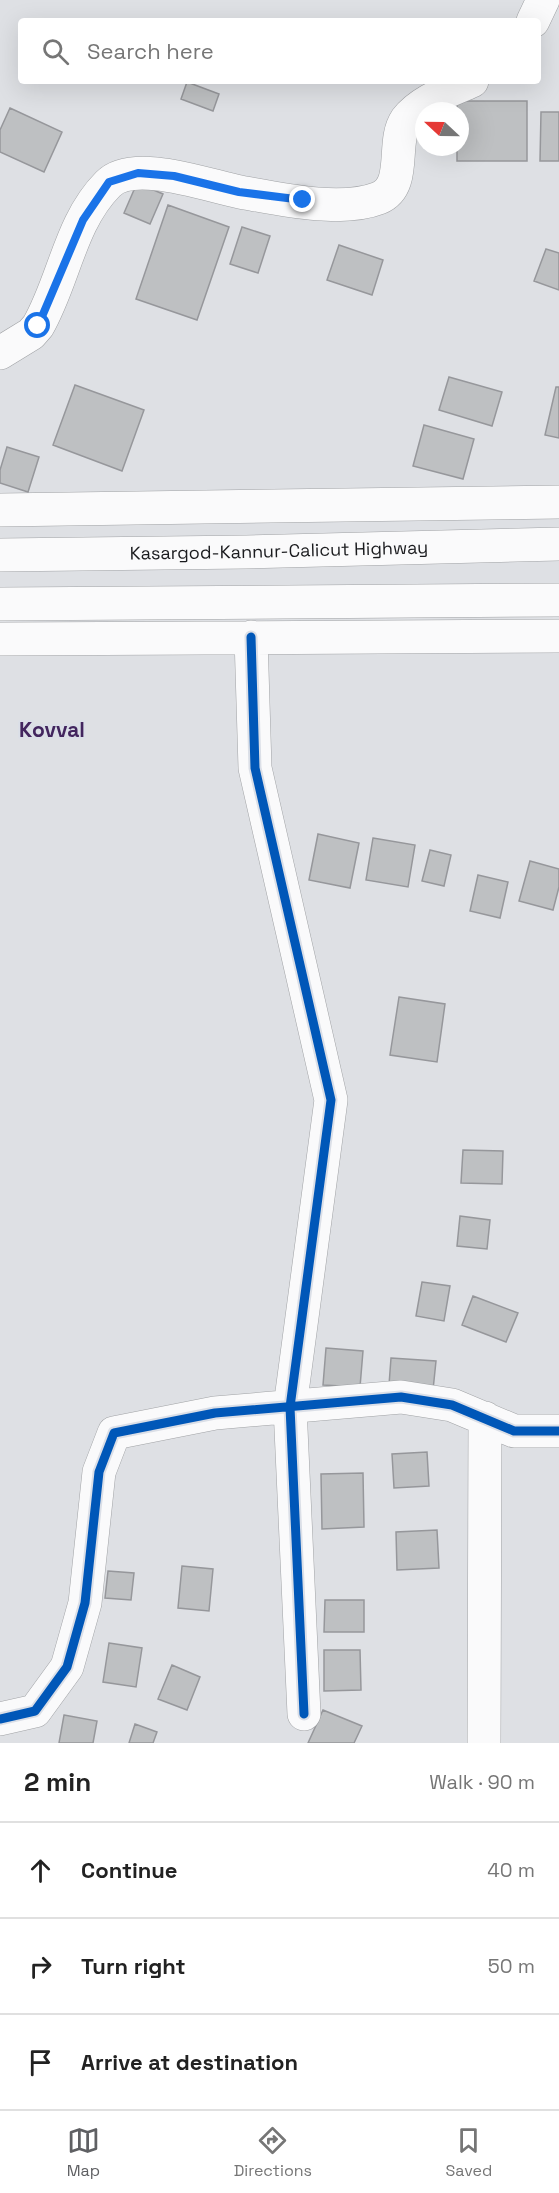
<!DOCTYPE html>
<meta charset="utf-8">
<style>
:root{--surface:#fff;--page:#f6f6f6;--text:#222;--muted:#767676;--line:#e0e0e0;--accent:#5f6063}
body{margin:0;font-family:"Space Grotesk",sans-serif;background:var(--page);color:var(--text)}
.compass{position:absolute;left:415px;top:102px;width:54px;height:54px;border-radius:50%;background:var(--surface);box-shadow:0 6px 24px #0002;rotate:292deg}
.stop{position:absolute;width:18px;height:18px;margin:-14px;border:4px solid #1a73e8;border-radius:50%;background:#fff}
.stop.end{background:#1a73e8;border-color:#fff;box-shadow:0 2px 6px #0008}
.list{margin:0;padding:0;list-style:none}
h2{display:flex;justify-content:space-between;align-items:center;height:78px;margin:0;padding:0 24px;font-size:26px}
h2 small{font-size:20px;font-weight:400;color:var(--muted)}
.list li{display:grid;grid-template-columns:39px 1fr auto;gap:18px;align-items:center;box-sizing:border-box;height:96px;padding:0 24px;border-top:2px solid var(--line)}
.list b{display:block;font-size:22px;white-space:nowrap}
.list em{font-size:20px;font-style:normal;color:var(--muted)}
.icon{flex:none;width:33px;height:33px;fill:none;stroke:currentColor;stroke-width:2;stroke-linecap:round;stroke-linejoin:round}
.map{position:relative;flex:none;width:559px;height:1743px;overflow:hidden}
.search{position:absolute;background:var(--surface);box-shadow:0 6px 24px #0002;left:18px;right:18px;top:18px;height:66px;display:flex;align-items:center;gap:15px;box-sizing:border-box;padding:0 21px;border-radius:6px;color:var(--muted);font-size:22px}
.sheet{height:366px;background:var(--surface)}
nav{display:flex;justify-content:space-around;align-items:center;box-sizing:border-box;height:84px;border-top:2px solid var(--line);background:var(--surface);font-size:16px;color:var(--muted)}
nav a{display:grid;justify-items:center;gap:3px}
nav .on{color:var(--accent)}
.map>svg:first-child{display:block}
.building{fill:#bec0c2;stroke:#96979b;stroke-width:1.5}
.lines{fill:none;stroke-linecap:round;stroke-linejoin:round}
.minor-casing{stroke:#a0a2a5;stroke-width:34}
.highway-casing{stroke:#a0a2a5;stroke-width:34}
.minor{stroke:#fafafb;stroke-width:33}
.highway{stroke:#fafafb;stroke-width:33}
.cycleway-casing{stroke:#dbdfe7;stroke-width:13}
.cycleway{stroke:#0057b8;stroke-width:9}
.route{stroke:#1a73e8;stroke-width:8}
.labels{text-anchor:middle;stroke-width:4.5;stroke-linejoin:round;paint-order:stroke}
.street-label{font-size:18px;fill:#1a1b1e;stroke:#dbdfe7}
.quarter-label{font-size:21px;font-weight:bold;fill:#42255e;stroke:#dbdfe7}
</style>
<div class="map">
<svg width="559" height="1743" viewBox="0 0 559 1743">
<rect width="100%" height="100%" fill="#dee0e4"/>
<!-- building -->
<path class="building" d="M187,82l32,12 -6,17 -32,-12z
M457,101h70v60h-70v-14h3v-36h-3z
M10,108l52,24 -18,40 -44,-20v-22z
M541,112h18v49h-19z
M137,183l26,11 -13,30 -26,-11z
M168,205l61,22 -32,93 -61,-21z
M242,227l28,9 -12,37 -28,-9z
M339,245l44,15 -11,35 -45,-15z
M546,249l13,4v37l-25,-9z
M449,377l53,15 -10,34 -53,-16z
M75,385l69,25 -22,61 -69,-26z
M556,387h3v51l-14,-3z
M424,425l50,14 -11,40 -50,-13z
M7,447l32,10 -11,35 -28,-9v-13z
M318,834l41,9 -9,45 -41,-8z
M373,838l42,7 -7,42 -42,-7z
M430,850l21,5 -7,31 -22,-5z
M530,861l29,8v18l-6,23 -34,-9z
M478,875l30,7 -8,36 -30,-7z
M399,997l46,7 -8,58 -47,-7z
M463,1150l40,1 -1,33 -41,-1z
M460,1216l30,4 -3,29 -30,-3z
M422,1282l28,4 -6,35 -28,-5z
M473,1296l45,17 -12,29 -44,-17z
M326,1348l37,3 -3,36 -37,-2z
M391,1358l45,3 -3,29 -44,-5z
M427,1452l2,34 -35,2 -2,-34z
M363,1473l1,54 -42,2 -1,-55z
M437,1530l2,38 -42,2 -1,-38z
M182,1566l31,3 -4,42 -31,-3z
M108,1571l26,2 -3,27 -26,-2z
M325,1600h39v32h-40z
M109,1643l33,5 -6,39 -33,-5z
M324,1650h36l1,40 -37,1z
M172,1665l28,12 -13,33 -29,-11z
M323,1710l39,16 -8,17h-46z
M64,1715l33,6 -4,22h-34z
M135,1724l22,8 -4,11h-24z"/>
<g class="lines">
<!-- minor casing -->
<g class="minor-casing">
<path id="minor" d="M533,21l10,-21
M0,353l31,-19 7,-8c26,-45 32,-104 70,-142 25,-26 101,2 132,8 39,7 101,21 139,6 29,-12 12,-56 27,-78 15,-20 44,-29 66,-39
M0,510l559,-8
M251,637l4,131 76,332 -41,307 14,307
M0,639l559,-3
M0,1719l35,-8 32,-44 18,-64 14,-131 15,-39 101,-20 186,-16 51,8 62,26h45
M484,1743l1,-325"/>
</g>
<!-- highway casing -->
<g class="highway-casing">
<g id="highway">
<path id="s1" d="M0,555l246,-3 313,-8"/>
<path d="M0,604l559,-4"/>
</g>
</g>
<!-- minor -->
<use href="#minor" class="minor"/>
<!-- highway -->
<use href="#highway" class="highway"/>
<!-- cycleway casing -->
<g class="cycleway-casing">
<path id="cycleway" d="M251,637l4,131 76,332 -41,307 14,307
M0,1719l35,-8 32,-44 18,-64 14,-131 15,-39 101,-20 186,-16 51,8 62,26h45"/>
</g>
<!-- cycleway -->
<use href="#cycleway" class="cycleway"/>
</g>
<g class="lines">
<!-- route -->
<path class="route" d="M38,326l45,-106 26,-38 29,-9 36,3 65,16 64,8"/>
</g>
<g class="labels">
<!-- street labels -->
<g class="street-label">
<text dy="6" stroke="none"><textPath href="#s1" startOffset="279">Kasargod-Kannur-Calicut Highway</textPath></text>
</g>
<!-- quarter labels -->
<g class="quarter-label">
<text x="52" y="737">Kovval</text>
</g>
</g>
</svg>
<svg class="compass" viewBox="-18 -18 36 36"><path d="M0-13l5 13h-10z" fill="#e53935"/><path d="M0 13l5-13h-10z" fill="#767676"/></svg>
<div class="stop" style="left:38px;top:326px"></div>
<div class="stop end" style="left:303px;top:200px"></div>
<div class="search"><svg class="icon" aria-label="search" viewBox="0 0 24 24"><circle cx="10" cy="10" r="6"/><path d="M15 15l6 6"/></svg>Search here</div>
</div>
<section class="sheet">
<h2>2 min<small>Walk · 90 m</small></h2>
<ul class="list">
<li><svg class="icon" aria-label="ahead" viewBox="0 0 24 24"><path d="M12 20V5M6 11l6-6 6 6"/></svg><div><b>Continue</b></div><em>40 m</em></li>
<li><svg class="icon" aria-label="right" viewBox="0 0 24 24"><path d="M7 20v-9h11M14 6l5 5-5 5"/></svg><div><b>Turn right</b></div><em>50 m</em></li>
<li><svg class="icon" aria-label="arrive" viewBox="0 0 24 24"><path d="M6 21V4h12l-3 4 3 4H6"/></svg><div><b>Arrive at destination</b></div></li>
</ul>
</section>
<nav>
<a class="on"><svg class="icon" aria-label="map" viewBox="0 0 24 24"><path d="M3 6l6-2 6 2 6-2v14l-6 2-6-2-6 2zM9 4v14M15 6v14"/></svg>Map</a>
<a><svg class="icon" aria-label="directions" viewBox="0 0 24 24"><path d="M12 3l9 9-9 9-9-9zM9 14v-3h6M13 9l2 2-2 2"/></svg>Directions</a>
<a><svg class="icon" aria-label="saved" viewBox="0 0 24 24"><path d="M7 4h10v16l-5-4-5 4z"/></svg>Saved</a>
</nav>
